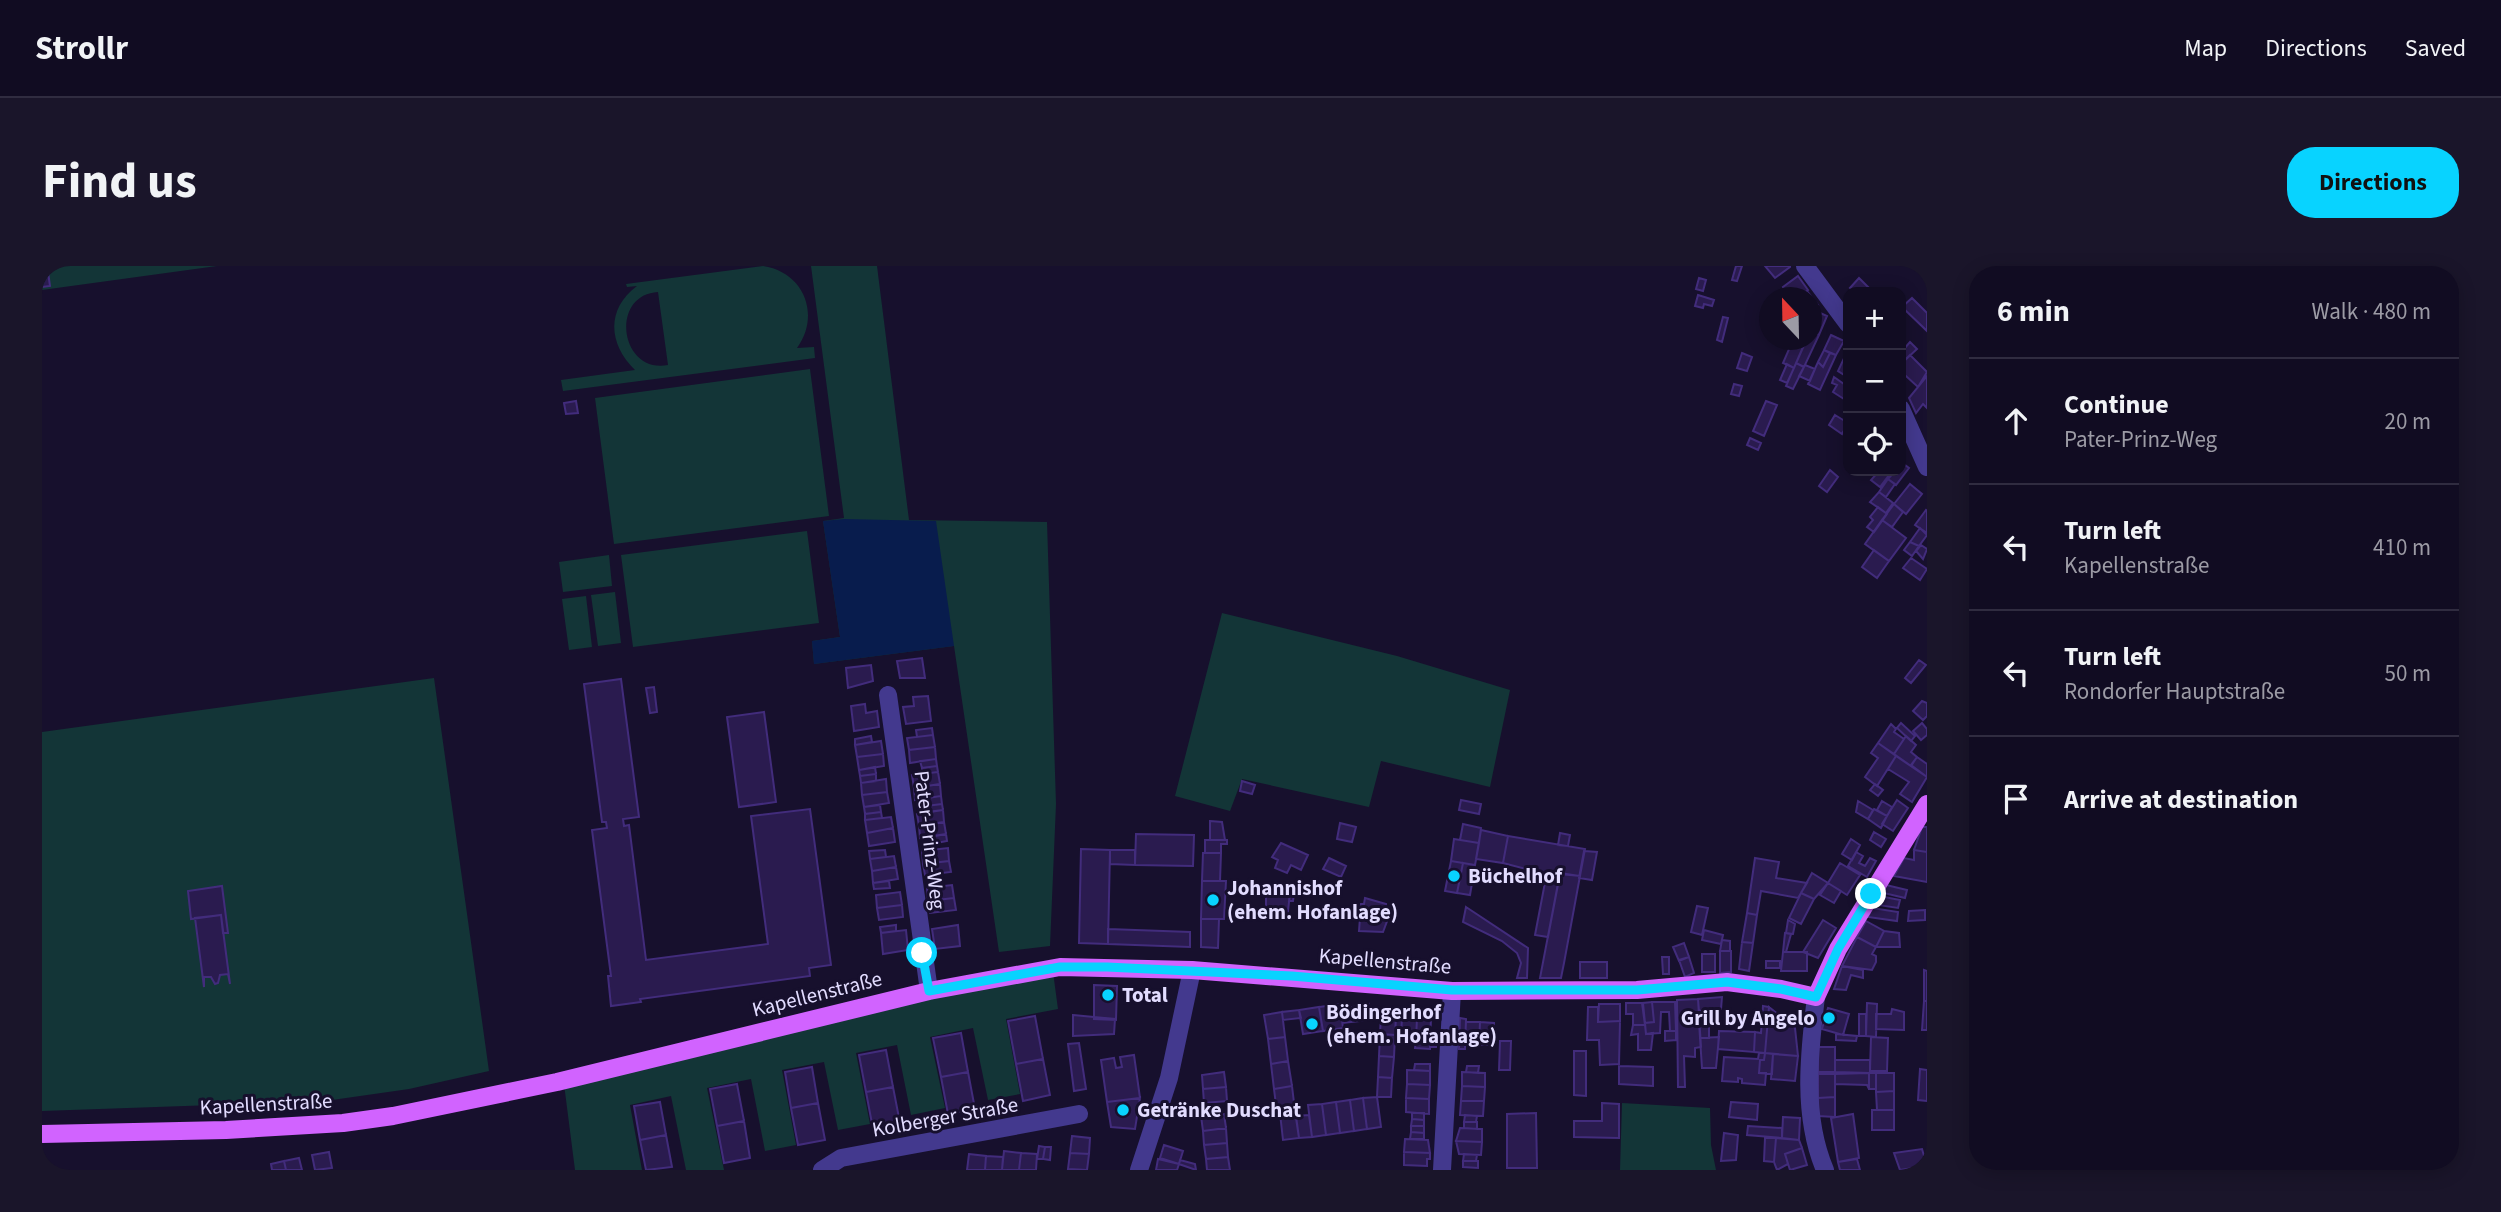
<!DOCTYPE html>
<meta charset="utf-8">
<style>
:root{--surface:#110c22;--page:#1a152a;--text:#f1f3f6;--muted:#9c9ba5;--line:#302c40;--accent:#08d3ff}
body{margin:0;font-family:"Source Sans 3",sans-serif;background:var(--page);color:var(--text)}
.controls{position:absolute;right:21px;top:21px;display:grid;overflow:hidden;border-radius:14px;box-shadow:0 4px 18px #0003}
.controls button{width:63px;height:63px;display:grid;place-items:center;padding:0;border:0;border-bottom:2px solid var(--line);background:var(--surface);color:var(--text);font:35px sans-serif}
.compass{position:absolute;left:1717px;top:21px;width:63px;height:63px;border-radius:50%;background:var(--surface);box-shadow:0 4px 18px #0003;rotate:338deg}
.stop{position:absolute;width:21px;height:21px;margin:-16px;border:5px solid #08d3ff;border-radius:50%;background:#fff}
.stop.end{background:#08d3ff;border-color:#fff;box-shadow:0 2px 7px #0008}
.list{margin:0;padding:0;list-style:none}
h2{display:flex;justify-content:space-between;align-items:center;height:91px;margin:0;padding:0 28px;font-size:30px}
h2 small{font-size:23px;font-weight:400;color:var(--muted)}
.list li{display:grid;grid-template-columns:46px 1fr auto;gap:21px;align-items:center;box-sizing:border-box;height:126px;padding:0 28px;border-top:2px solid var(--line)}
.list b{display:block;font-size:26px;white-space:nowrap}
.list p{margin:0;font-size:23px;white-space:nowrap;color:var(--muted)}
.list em{font-size:23px;font-style:normal;color:var(--muted)}
.icon{flex:none;width:38px;height:38px;fill:none;stroke:currentColor;stroke-width:2;stroke-linecap:round;stroke-linejoin:round}
.map{position:relative;flex:none;width:1885px;height:904px;overflow:hidden;border-radius:28px}
header{display:flex;align-items:center;gap:42px;box-sizing:border-box;height:98px;padding:0 35px;background:var(--surface);border-bottom:2px solid var(--line)}
header strong{font-size:33px}
nav{display:flex;gap:38px;margin-inline-start:auto;font-size:24px}
.intro{display:flex;align-items:center;justify-content:space-between;box-sizing:border-box;height:168px;padding:0 42px}
h1{margin:0;font-size:49px}
.button{padding:18px 32px;border-radius:28px;background:var(--accent);color:#111;font-size:24px;font-weight:700}
main{display:flex;gap:42px;padding:0 42px}
aside{flex:1;background:var(--surface);border-radius:28px;box-shadow:0 4px 18px #0003}
.map>svg:first-child{display:block}
.green{fill:#133537;fill-rule:evenodd}
.water{fill:#081c4d}
.building{fill:#2a1b4f;stroke:#422c7c;stroke-width:2}
.lines{fill:none;stroke-linecap:round;stroke-linejoin:round}
.minor{stroke:#43398e;stroke-width:18}
.major{stroke:#d163ff;stroke-width:18}
.route{stroke:#08d3ff;stroke-width:9}
.poi-dot{fill:#08d3ff;stroke:#17102d;stroke-width:2.5}
.labels{text-anchor:middle;stroke-width:6;stroke-linejoin:round;paint-order:stroke}
.street-label{font-size:21px;fill:#e2dcff;stroke:#17102d}
.poi-label{font-size:21px;font-weight:bold;fill:#e2dcff;stroke:#17102d;text-anchor:start}
</style>
<header>
<strong>Strollr</strong>
<nav><a>Map</a><a>Directions</a><a>Saved</a></nav>
</header>
<div class="intro"><h1>Find us</h1><a class="button">Directions</a></div>
<main>
<div class="map">
<svg width="1885" height="904" viewBox="0 0 1885 904">
<rect width="100%" height="100%" fill="#17102d"/>
<!-- green -->
<path class="green" d="M0,0h175l-175,24z
M721,0c41,6 58,49 34,82l17,-1 1,11 -252,33 -2,-11 74,-10c-26,-25 -30,-60 2,-84l-10,1 -1,-3zM616,26l10,73c-48,9 -59,-70 -10,-73z
M769,0h66l32,254 138,2 9,282 -6,142 -51,6 -45,-306 -140,18 -2,-23 28,-4 -17,-116 21,-3z
M768,103l19,147 -215,28 -19,-146z
M765,265l12,92 -186,24 -12,-92z
M567,289l3,31 -49,6 -4,-30z
M573,326l6,51 -23,3 -7,-51z
M544,330l6,51 -23,3 -7,-51z
M1180,347l175,43 113,34 -20,97 -109,-26 -12,46 -127,-28 -12,32 -55,-15z
M392,412l55,393 -80,18 -84,12 -283,10v-379z
M1011,706l5,37 -52,10 14,75 -32,6 -15,-72 -43,9 15,71 -34,7 -14,-70 -41,8 14,71 -32,6 -14,-68 -42,8 14,75 -31,6 -14,-72 -44,9 17,82h-38l-15,-74 -41,9 12,65h-67l-11,-86 365,-88z
M1580,837l88,5 1,37 5,25h-96z"/>
<!-- water -->
<path class="water" d="M802,253l92,2 18,125 -140,18 -2,-23 28,-4 -17,-116z"/>
<!-- building -->
<path class="building" d="M1694,0h6l-5,15 -5,-1z
M1723,0h25v1l-15,11z
M6,6l2,14 -8,1v-14z
M1756,10l10,14 -10,8h-8l-7,-11z
M1657,12l7,2 -3,11 -7,-2z
M1817,12l11,11 -4,3h-11l-5,-4z
M1765,25l11,14 -6,4v-11h-14z
M1656,29l16,5 -2,6 -8,-2 -1,4 -8,-2z
M1870,32l15,15v18l-25,-24z
M1776,46l9,4 -8,19 -7,-3z
M1681,51l5,1 -6,24 -5,-2z
M1770,66l7,3 -15,32 -8,-4 10,-23h6z
M1789,69l13,6 -8,14 -12,-5z
M1751,74l13,1 -12,27 -11,-5z
M1868,76l7,7 -16,15v-20l3,5z
M1782,84l6,3 -7,14 -5,-5z
M1805,86l1,20 -2,4 -8,-5z
M1700,87l10,4 -5,14 -10,-3z
M1788,87l6,2 -16,35 -12,-6 10,-22 5,5z
M1868,89l17,17 -9,15 -12,-11 -5,4v-16z
M1754,97l8,4 -11,22 -7,-3z
M1745,98l7,4 -7,15 -7,-3z
M1763,99l10,4 -5,12 -11,-5z
M1885,110v32l-4,-4 -7,9 -7,-15z
M1792,111l14,10 -4,12 -11,-7 4,-7 -5,-2z
M1692,118l8,2 -3,10 -8,-2z
M534,135l2,12 -12,1 -2,-11z
M1724,135l11,4 -13,31 -11,-5z
M1793,149l13,8 -6,11 -13,-9z
M1708,172l11,5 -3,7 -11,-5z
M1859,196l8,6 -13,17 -8,-6 7,-8h6z
M1788,204l8,7 -11,15 -8,-6z
M1837,205h13l-12,16 -9,-7z
M1846,213l7,5 -9,13 -7,-5z
M1868,218l12,10 -16,20 -12,-10z
M1837,226l14,11 -7,10 -16,-11z
M1852,238l9,8 -11,15 -10,-7z
M1836,241l9,7 -13,18 -7,-5 6,-7 -3,-3z
M1884,244l1,1v22l-12,-8z
M1840,254l24,18 -17,23 -24,-17z
M1878,262l7,7 -8,11 -9,-4z
M1868,276l9,4 -7,10 -8,-6z
M1879,279l6,4 -4,10 -7,-8z
M1832,284l15,11 -12,17 -15,-11z
M1869,292l16,11 -7,11 -17,-12z
M880,392l3,20h-25l-3,-17z
M1877,394l7,5 -15,18 -6,-5z
M829,399l2,16 -25,7 -2,-20z
M579,413l18,138 -16,2 1,7 5,-1 17,135 122,-16 -17,-128 59,-7 21,156 -22,3 1,8 -170,23 1,3 -30,4 -3,-30h3l-19,-146 15,-2 -1,-6h-4l-18,-138z
M612,421l3,25 -7,1 -4,-25z
M886,430l3,25 -25,3 -3,-17 11,-1 -1,-9z
M1880,435l5,2v13l-4,4 -10,-9z
M823,438l1,9 11,-2 2,16 -25,4 -3,-25z
M722,446l12,90 -37,5 -12,-90z
M1859,457l14,13 -4,5 -14,-13z
M1880,457l5,6v6l-6,5 -8,-9z
M1849,458l5,5 -2,3 10,7 -10,15 -16,-11z
M890,462l1,7 -16,2 -1,-7z
M891,469l2,12 -26,3 -2,-12z
M829,470l1,6 -17,3v-6z
M1864,470l10,9 -5,7 6,5 -6,9 -17,-12z
M839,475l2,13 -26,3 -2,-12z
M1836,477l18,13 -19,30 -12,-9 13,-19 -7,-5z
M893,481l1,12 -26,4 -1,-13z
M841,488l1,12 -25,4 -2,-13z
M1854,490l31,21 -15,25 -12,-8 9,-12 -21,-13z
M1875,491l10,7v13l-16,-12z
M894,493l1,7 -15,2 -2,-7z
M895,500l1,6 -16,2v-6z
M833,501l1,7 -16,2 -1,-6z
M896,506l2,12 -26,4 -2,-13z
M834,508v7l-15,2 -1,-7z
M844,513l1,13 -25,3 -1,-12z
M1200,515l13,4 -3,9 -12,-3z
M898,518l1,12 -26,4 -1,-12z
M1833,518l8,6 -5,6 -8,-6z
M845,526l2,11 -25,4 -2,-12z
M899,530l1,8 -16,2 -1,-8z
M1419,534l20,4 -2,10 -20,-4z
M1855,534l11,8 -15,23 -11,-7z
M1816,535l15,9 -5,9 -12,-7z
M1840,535l10,6 -5,9 -10,-6z
M900,538l1,6 -16,2 -1,-6z
M838,539l1,7 -16,2 -1,-7z
M1832,543l13,7 -6,12 -13,-9z
M901,544l1,12 -25,4 -2,-12z
M839,546l1,6 -17,2v-6z
M849,551l2,11 -26,5 -2,-13z
M1168,555l12,1 3,18h-15z
M902,556l2,12 -26,4 -1,-12z
M1298,557l16,4 -4,15 -15,-3z
M1421,558l18,4 -2,15 -19,-3z
M1880,561h5v25l-13,-2z
M851,562l2,14 -26,4 -2,-13z
M1439,564l27,6 -5,27 -27,-4z
M1832,566l12,7 -5,8 -11,-7z
M1518,567l10,2 -2,11 -10,-1z
M904,568l1,7 -16,3 -1,-7z
M1094,568l58,1 -1,31 -58,-1z
M1466,570l77,13 -5,27 -43,-4 -34,-9z
M1412,573l25,4 -4,22 -24,-4z
M1809,573l9,6 -8,15 -10,-6z
M1163,574h22v4h-6v9h-16z
M1239,577l27,12 -7,15 -10,-5 -4,8 -12,-5 3,-8 -6,-3z
M906,582l1,13 -26,3 -1,-13z
M1039,583l29,1 -2,94 -29,-1z
M843,584l1,7 -16,2 -1,-8z
M1068,584h25v15l-25,-1z
M1872,584l13,2v30l-33,-6 10,-18 10,2z
M1542,585l13,1 -5,28 -13,-2z
M1814,586l7,4 -4,7 6,3 5,-8 6,3 -9,16 -19,-11z
M1161,587h18l-1,28h-18z
M852,590l2,11 -24,4 -2,-12z
M1287,592l17,8 -5,11 -18,-8z
M1713,592l24,4 -3,16 31,5 -9,15 -37,-7 -4,24 -10,-2z
M907,595l2,11 -26,3 -2,-11z
M1409,595l12,2 -6,30 -12,-2z
M1421,597l12,2 -5,30 -13,-2z
M1798,597l20,12 -13,20 -19,-12z
M854,601l2,12 -25,4 -1,-12z
M1505,606l13,2 -12,63 -13,-2z
M1518,607l20,3 -16,87 -3,15h-21z
M1770,607l16,10 -14,16 -13,-6z
M847,615l1,7 -16,1 -1,-6z
M1160,615h24l-2,38h-23z
M1786,617l13,8 -7,12 -14,-8z
M910,619l2,13 -26,3 -1,-13z
M1239,619l14,2 -2,14h-4l1,-8 -9,-1z
M1844,619l21,5 -2,8 -21,-5z
M180,620l6,47h-5l-2,-18 -30,4 -3,-28z
M1224,624l24,3 -3,27 -21,-5z
M858,626l2,13 -25,3 -1,-13z
M1759,627l13,6 -13,25 -12,-6z
M1837,630l21,4 -2,8 -20,-3z
M912,632l2,12 -26,3 -2,-12z
M1323,632l21,6 -1,10 4,2 -6,16 -24,-1 2,-27h3z
M860,639l1,12 -24,3 -2,-12z
M1655,640l11,2 -6,27 -11,-3z
M1424,641l62,41 -1,30h-10l4,-15 -4,-10 -15,-12 -39,-19z
M1830,642l26,4 -1,9 -29,-4z
M1883,644v10l-17,1 1,-10z
M1705,647l10,2 -4,28 -11,-1z
M179,649l9,69 -2,-10 -8,1 -2,8 -3,1 -4,-7h-7v10l-9,-69z
M1159,653h18l-1,29 -17,-1z
M1746,654l7,4 -2,10 -7,-1z
M1781,654l13,8 -18,30 -15,-6z
M1824,655l18,10 -8,16 -19,-10z
M854,659v6l-15,2 -1,-6z
M916,659l2,21 -25,3 -3,-20z
M1066,663l82,3v15l-82,-3z
M864,664l2,20 -25,4 -2,-21z
M1662,664l19,5 -2,9 -19,-4z
M1842,665l15,2 1,14h-24z
M1743,667l6,1 -5,18h-3z
M1815,671l19,10 -4,7 4,2v6l-4,8 -30,-4z
M1680,674l8,1v10h-10z
M1700,676l11,1 -4,28 -10,-2z
M1642,677l5,14 -10,4 -6,-14z
M1678,685h11v21l-11,1z
M1741,686h24v19h-26z
M1660,688h13v18h-13z
M1620,691h7v17h-6z
M1647,691l5,16 -9,4 -6,-17z
M1724,695h14v7h-14z
M1538,696h27v16h-27z
M1800,700l21,4v8l-12,-3 -5,15 -12,-1z
M1882,704l3,1v30h-3z
M1052,719l23,1 -1,34 -22,-1z
M1680,731l-1,12 -22,2 -1,-12z
M1656,733l3,48 -6,1v9l-11,-1 1,31h-7l-1,-87z
M1882,735h3v29h-5z
M1610,736h23l1,29h-6l-1,-19h-8l-1,21 -14,1 -1,-11 9,-1z
M1610,736l2,20 -9,1 -2,-20z
M1584,737h16l3,22h-12v-11h-7z
M1825,737l10,1 -1,33 -10,-1z
M1298,738l3,24 -20,3 -4,-24z
M1327,738l-1,16 -25,3 -2,-14z
M1557,738h21v17l-22,1z
M1721,740l6,1 -4,46 -11,-1 1,-20 6,1z
M1277,741l4,24 -20,3 -4,-24z
M1546,741h10v15l22,-1 -1,43 -19,1 -1,-25h-12z
M1727,741l26,21 3,28 -33,-3z
M1786,742l21,6 -6,21 -21,-6z
M1850,743l12,3v18l-28,-1v-15h15z
M1257,744l2,8 -18,2 -1,-8z
M1667,744v11h-10v-10z
M1240,746l3,25 -17,2 -4,-24z
M1817,748h7v22h-7z
M1031,749l42,4 -1,15 -41,2z
M1339,749h15l-1,20 -15,-1z
M993,750l8,43 -27,5 -8,-43z
M1354,751l6,1 -1,17h-6z
M1360,751l15,1 -1,22 -15,-1z
M1375,752l14,1 -1,22 -14,-1z
M1418,752l6,1 -1,30h-6z
M1657,755h10v17h-9z
M1424,756h14l-1,23 -14,-1z
M1438,756l14,1v22h-15z
M1591,759h12l1,9 7,-1 -2,17h-13v-16l-7,1z
M1389,765h6l-1,16h-6z
M1623,765h11v9l-11,1z
M1677,765l36,1 -1,20 -36,-3z
M919,767l7,39 -27,5 -8,-39z
M1338,768l15,1 -1,22 -15,-1z
M1794,768l21,2 -1,5 -20,-1z
M1243,771l3,24 -17,3 -3,-25z
M1677,771l-3,31h-14l-2,-30z
M1829,771l17,1 -1,33h-17z
M1374,774l14,1v8l-15,-1z
M1458,775h11l-1,29h-11z
M1037,777l7,46 -12,2 -6,-47z
M1776,781h17v25h-17z
M844,784l7,37 -27,5 -7,-37z
M1532,785h12v45l-12,-1z
M1717,787h6l-1,7h-4l-1,13h7l-1,12 -23,-2v-4l-4,-1v4l-16,-1 2,-24 34,2z
M1723,787l8,1 -1,20 -13,-1 1,-13h4z
M1731,788l25,2 -3,25 -24,-2z
M1092,789l6,43 -33,4 -6,-42 13,-2 2,10 6,-1 -2,-10z
M1337,790l15,1 -2,21 -14,-1z
M1001,793l7,36 -27,6 -7,-37z
M1793,794h35v13l-35,-1z
M1246,795l4,25 -18,3 -3,-25z
M1373,798h15v7l-16,-1z
M1425,800h12l-1,7 -12,-1z
M1577,800l34,1v19l-34,-2z
M770,801l6,36 -27,5 -6,-36z
M1878,803l7,1v31l-9,-1z
M1365,804l23,1v14l-23,-1z
M926,806l7,37 -27,5 -7,-37z
M1182,806l2,15 -23,2 -1,-14z
M1420,806l23,1v14l-23,-1z
M1826,807h1v16l-2,-4 -32,-1v-10z
M1827,807h7v16h-7z
M1834,807h18v18l-18,1z
M1776,808h17v23l-17,1z
M1336,811l14,1 -1,19h-14z
M695,818l7,37 -27,5 -7,-37z
M1365,818l23,1 -1,14 -23,-1z
M1250,820l3,25 -18,2 -3,-24z
M1420,820l23,1 -1,14h-23z
M851,821l7,36 -27,6 -7,-37z
M1184,821l1,14 -23,2 -1,-14z
M1852,825v19h-17l-1,-18z
M1335,831l4,30 -14,2 -4,-31z
M1793,831v20l-17,-1v-18z
M1098,832l-5,31 -24,-2 -4,-25z
M1321,832l4,31 -13,2 -4,-31z
M1364,832l23,1v15l-23,-2z
M1308,834l4,31 -14,2 -4,-31z
M1419,835h23l-1,15 -23,-1z
M618,836l6,33 -26,5 -6,-34z
M1294,836l4,31 -14,2 -4,-31z
M1689,836l27,2 -1,16 -28,-3z
M776,837l7,37 -27,5 -7,-37z
M1560,837l17,1v34l-45,-1v-16h28z
M1280,838l4,31 -14,2 -4,-32z
M1830,844h22v20h-22z
M1253,845l4,27 -16,2 -3,-27z
M1370,847h12v7l-12,-1z
M1494,847l1,55h-30v-54z
M1182,848l2,14 -23,3 -2,-15z
M1811,848l6,44 -21,4 -7,-44z
M1267,849l3,22 -13,1 -3,-22z
M1423,849l12,1 -1,6h-12z
M1741,851l17,1 -1,22 -17,-2z
M1370,853l12,1v6h-13z
M702,855l6,37 -26,5 -7,-37z
M1422,856h13v7l-13,-1z
M1369,860h13v7l-13,-1z
M1706,860l34,2v10l-35,-3z
M1184,862l1,15 -23,2 -1,-14z
M1418,862l22,1v13l-26,-1z
M1369,866l13,1v6h-14z
M1682,867l14,2 -2,25 -15,1z
M624,869l6,32 -26,3 -6,-30z
M1030,870l18,2 -1,16 -19,-1z
M1723,872h11l-2,24 -10,-1z
M1734,872l23,2 3,8 -17,6 3,10 -11,6 -3,-8z
M1363,873l23,1 2,13 -26,-1z
M1414,875l26,1 -1,13 -22,-1z
M1185,877l1,14 -22,2 -2,-14z
M1122,879l19,6 -4,13 -19,-6z
M997,880l6,1 -2,12h-6z
M1003,881h6l-1,13 -7,-1z
M1760,882l5,17 -17,5 -5,-16z
M1880,883l5,17 -27,4 -6,-17z
M962,885l17,2 -2,17h-17z
M287,886l3,16 -17,2 -3,-15z
M1362,886l26,1v6h-3v7l-23,-1z
M979,887l16,1 -1,16h-17z
M1028,887l19,1 -2,16 -19,-1z
M927,888l17,2 -1,14h-18z
M1422,888l13,1 -1,6h-13z
M944,890l17,1 -1,13h-17z
M1186,891l2,13h-23l-1,-11z
M257,892l3,12h-16l-2,-9z
M1116,893l21,5 -2,6h-21z
M1815,893l3,11h-20l-2,-8z
M1138,894l15,4 1,6 -17,-6z
M242,895l2,9h-14l-1,-6z
M1421,895h15v7l-15,-1z"/>
<g class="lines">
<!-- minor -->
<path class="minor" d="M1763,0l43,58
M1859,143l26,58
M846,429l41,296
M1774,731c-7,57 -14,119 9,173
M780,904l19,-12 238,-44
M1097,904l30,-92 23,-108
M1400,904l10,-179"/>
<!-- major -->
<path class="major" d="M0,868l184,-4 117,-7 50,-7 164,-34 372,-91 131,-24 132,3 260,21 185,-1 90,-8 54,7 35,8 22,-48 89,-145"/>
</g>
<g class="lines">
<!-- route -->
<path class="route" d="M880,687l7,38 131,-24h47l185,9 160,14h185l90,-8 54,7 35,8 22,-48 33,-55"/>
</g>
<!-- markers -->
<g class="poi-dot">
<circle cx="1412" cy="610" r="7"/>
<circle cx="1171" cy="634" r="7"/>
<circle cx="1066" cy="729" r="7"/>
<circle cx="1787" cy="752" r="7"/>
<circle cx="1270" cy="758" r="7"/>
<circle cx="1081" cy="844" r="7"/>
</g>
<g class="labels">
<!-- street labels -->
<g class="street-label">
<text transform="translate(888 574) rotate(83)" y="7">Pater-Prinz-Weg</text>
<text transform="translate(1343 695) rotate(5)" y="7">Kapellenstraße</text>
<text transform="translate(775 728) rotate(-14)" y="7">Kapellenstraße</text>
<text transform="translate(224 838) rotate(-3)" y="7">Kapellenstraße</text>
<text transform="translate(903 851) rotate(-10)" y="7">Kolberger Straße</text>
</g>
<!-- poi labels -->
<g class="poi-label">
<text x="1426" y="617">Büchelhof</text>
<text x="1185" y="629">Johannishof<tspan x="1185" dy="24">(ehem. Hofanlage)</tspan></text>
<text x="1080" y="736">Total</text>
<text x="1284" y="753">Bödingerhof<tspan x="1284" dy="24">(ehem. Hofanlage)</tspan></text>
<text x="1773" y="759" text-anchor="end">Grill by Angelo</text>
<text x="1095" y="851">Getränke Duschat</text>
</g>
</g>
</svg>
<div class="controls">
<button>+</button>
<button>−</button>
<button><svg class="icon" aria-label="locate" viewBox="0 0 24 24"><circle cx="12" cy="12" r="6"/><path d="M12 2v4M12 18v4M2 12h4M18 12h4"/></svg></button>
</div>
<svg class="compass" viewBox="-18 -18 36 36"><path d="M0-13l5 13h-10z" fill="#e53935"/><path d="M0 13l5-13h-10z" fill="#9c9ba5"/></svg>
<div class="stop" style="left:880px;top:687px"></div>
<div class="stop end" style="left:1829px;top:628px"></div>
</div>
<aside>
<h2>6 min<small>Walk · 480 m</small></h2>
<ul class="list">
<li><svg class="icon" aria-label="ahead" viewBox="0 0 24 24"><path d="M12 20V5M6 11l6-6 6 6"/></svg><div><b>Continue</b><p>Pater-Prinz-Weg</p></div><em>20 m</em></li>
<li><svg class="icon" aria-label="left" viewBox="0 0 24 24"><path d="M17 20v-9H6M10 6l-5 5 5 5"/></svg><div><b>Turn left</b><p>Kapellenstraße</p></div><em>410 m</em></li>
<li><svg class="icon" aria-label="left" viewBox="0 0 24 24"><path d="M17 20v-9H6M10 6l-5 5 5 5"/></svg><div><b>Turn left</b><p>Rondorfer Hauptstraße</p></div><em>50 m</em></li>
<li><svg class="icon" aria-label="arrive" viewBox="0 0 24 24"><path d="M6 21V4h12l-3 4 3 4H6"/></svg><div><b>Arrive at destination</b></div></li>
</ul>
</aside>
</main>
